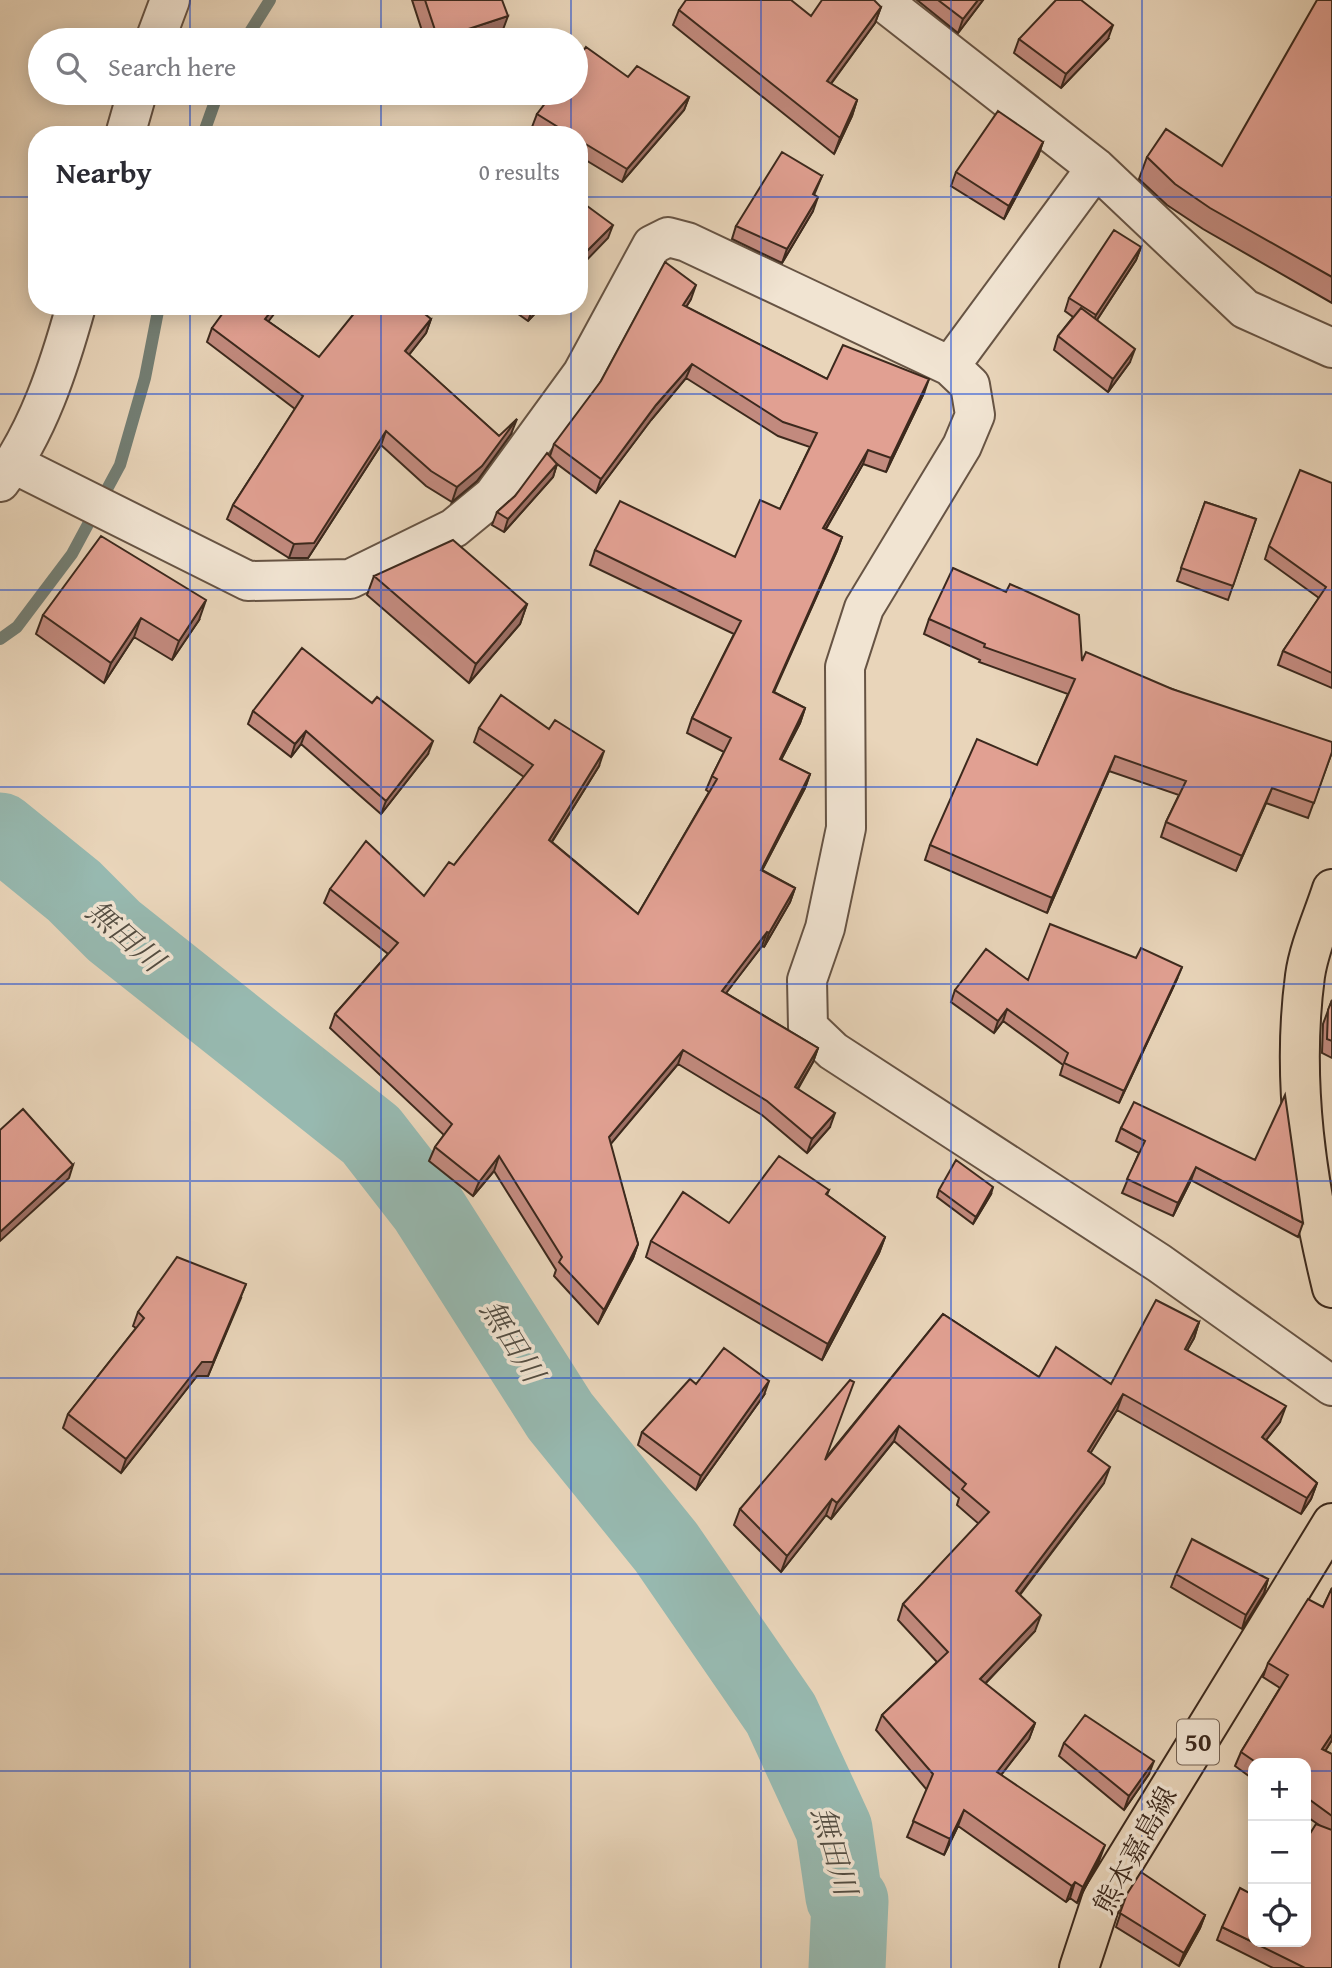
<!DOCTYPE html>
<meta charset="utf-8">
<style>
:root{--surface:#fff;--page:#f2f2f3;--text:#2b2b33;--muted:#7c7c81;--line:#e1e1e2}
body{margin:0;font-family:"Gentium Book Plus","Noto Serif JP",serif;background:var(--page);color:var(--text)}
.controls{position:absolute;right:21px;bottom:21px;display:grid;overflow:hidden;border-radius:14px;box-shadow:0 4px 18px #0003}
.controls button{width:63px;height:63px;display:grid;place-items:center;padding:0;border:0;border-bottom:2px solid var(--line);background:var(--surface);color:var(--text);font:35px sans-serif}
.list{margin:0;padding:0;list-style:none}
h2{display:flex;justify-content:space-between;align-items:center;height:91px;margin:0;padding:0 28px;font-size:30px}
h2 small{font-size:23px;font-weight:400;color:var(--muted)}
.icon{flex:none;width:38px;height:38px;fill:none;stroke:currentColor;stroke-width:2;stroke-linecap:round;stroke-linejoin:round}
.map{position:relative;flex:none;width:1332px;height:1968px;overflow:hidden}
.search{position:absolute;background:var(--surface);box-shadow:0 4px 18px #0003;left:28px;top:28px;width:560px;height:77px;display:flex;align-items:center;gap:18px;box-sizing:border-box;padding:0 24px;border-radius:38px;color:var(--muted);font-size:26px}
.panel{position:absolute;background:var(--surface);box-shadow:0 4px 18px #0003;left:28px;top:126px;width:560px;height:189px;border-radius:28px}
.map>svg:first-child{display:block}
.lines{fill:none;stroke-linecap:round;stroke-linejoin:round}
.stream{stroke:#737f75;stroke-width:12}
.river{stroke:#97b9b0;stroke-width:77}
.minor-casing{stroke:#675444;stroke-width:42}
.major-casing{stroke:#3c291d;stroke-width:42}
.minor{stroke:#f1e4d2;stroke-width:38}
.major{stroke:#e9d5ba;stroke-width:38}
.wall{fill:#c28a7e;stroke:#3c291d;stroke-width:2}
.shaded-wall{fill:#9e7066;stroke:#3c291d;stroke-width:2}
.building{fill:#e1a092;stroke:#3c291d;stroke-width:2}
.grid{fill:none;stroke:#1d4ed8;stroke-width:2;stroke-opacity:0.55}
.labels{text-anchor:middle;stroke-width:7;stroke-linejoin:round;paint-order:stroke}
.shield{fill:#f1e4d2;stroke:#726153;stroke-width:2}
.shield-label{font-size:26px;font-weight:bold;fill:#3c291d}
.street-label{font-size:28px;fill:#3c291d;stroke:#f1e4d2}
.water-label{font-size:30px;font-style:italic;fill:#534d42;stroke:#f1e4d2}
</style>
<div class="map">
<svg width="1332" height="1968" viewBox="0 0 1332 1968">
<rect width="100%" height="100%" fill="#e9d5ba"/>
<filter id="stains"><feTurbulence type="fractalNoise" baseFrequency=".00286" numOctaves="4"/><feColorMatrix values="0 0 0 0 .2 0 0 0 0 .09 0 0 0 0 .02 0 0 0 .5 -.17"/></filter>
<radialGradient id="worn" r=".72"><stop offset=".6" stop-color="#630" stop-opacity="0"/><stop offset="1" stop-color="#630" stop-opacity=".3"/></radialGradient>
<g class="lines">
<!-- stream -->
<path class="stream" d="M245,40l25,-40
M203,135l15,-42
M0,639l17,-12 55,-73 48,-89 25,-87 14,-72"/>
<!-- river -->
<path class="river" d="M0,831l74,60 40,40 257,204 56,72 133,209 106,131 115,167 53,115 10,68 6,4 -3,67"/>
<!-- minor casing -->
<g class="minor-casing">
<path id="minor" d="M881,0l215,168 149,141 87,39
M155,40l15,-40
M125,135l12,-42
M950,366l146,-198
M14,464l234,117 102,-2 104,-51 39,-32 89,-122 70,-129 16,-8 19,5 263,124 20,19 5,30 -13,31 -98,162 -19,59 1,161 -21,100 -18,52 1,47 25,24 326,212 173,123
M0,482c38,-50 59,-115 76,-176"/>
</g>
<!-- major casing -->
<g class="major-casing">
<path id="major" d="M1332,889c-9,28 -23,58 -27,87 -14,105 2,210 27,312
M1079,1968l23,-70 230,-375"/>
</g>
<!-- minor -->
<use href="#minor" class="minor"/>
<!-- major -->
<use href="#major" class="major"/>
</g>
<!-- wall -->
<path class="wall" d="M412,0h90l-1,35 -16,5h-60z
M917,0h66l-25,33z
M1332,0v303l-129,-74 -36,-24 -28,-26 8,-22 75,9z
M881,7l-6,16 -44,61 26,16 -5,16 -18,38 -161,-129 6,-15 132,6z
M1019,39h89l-47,49 -47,-35z
M628,77l61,20 -5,13 -62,72 -43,-26v-21h-35l-12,-8 5,-13z
M1043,142l-5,14 -34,63 -53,-33 5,-14z
M822,176l-8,19 -1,16 -31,52 -50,-24 4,-13z
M1141,247l-5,13 -39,60 33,42 -22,30 -54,-42 4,-14 15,-19 -8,-6 4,-13z
M691,299l-5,8 141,72 97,14 -38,79 -23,-8 -37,65 16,8 -5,14 -63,141 31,16 -5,15 -19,37 29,14 -5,14 -43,82 33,18 -5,14 -26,45 -2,-1 -36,47 92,55 -5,14 -15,27 32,38 -23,26 -45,-38 -84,-51 -68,80 28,100 -5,14 -35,66 -44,-48 2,-6 -62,-99 -21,25 -44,-35 6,-14 9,-12 -114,-107 5,-14 53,-60 -64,-51 6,-14 94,7 30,-31 70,-88 -50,-35 5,-14 120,38 -47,76 86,72 71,-122 -3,-2 6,-14 12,-24 -37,-19 5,-15 42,-84 -144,-69 5,-15 140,7 45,-48 30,-62 -32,-11 -92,-58 -35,42 -55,73 -39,-29 -4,13 -49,55 -12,-7 5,-13 18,-16 35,-40 4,-12z
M507,306h35l-14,15z
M431,319l-5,14 -17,22 90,81 12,-2 -34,47 -25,21 -26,-16 -45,-41 -73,113h-19l-62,-39 6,-14 62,-96 -88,-67 5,-14 57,-6 50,35z
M1332,483v205l-54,-23 5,-14 36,-53 -54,-39 4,-13z
M1205,502l51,17 -28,81 -51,-19z
M374,576l153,28 -7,20 -51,59 -102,-88z
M43,615l156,5 -27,40 -38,-23 -30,46 -68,-49z
M929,619l153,42 90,28 160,63 -24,66 -42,-15 -30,68 -75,-34 5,-15 13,-27 -70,-24 -62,142 -122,-53 5,-15 107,-80 31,-71 -89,-32 1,-2 -56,-26z
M253,711l175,43 -47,60 -80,-70 -10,13 -43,-33z
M1177,979l-58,124 -59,-28 3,-10 -60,-44 -9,12 -43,-31 4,-12 73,-10z
M1332,1000v58l-10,-5 1,-29z
M1121,1128l182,95 -5,14 -107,-57 -18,36 -51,-23 17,-40 -23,-12z
M829,1190l-2,5 58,42 -6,16 -57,107 -176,-103 5,-16 78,-18z
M939,1190l52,4 -18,30 -36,-27z
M241,1298l-33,78h-11l-76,97 -58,-45 5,-14 68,-86 -3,-2 5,-14z
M943,1314l96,63 72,7 88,-62 -5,16 -7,12 93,72 -14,18 51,43 -6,16 -10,15 -184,-104 -27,43 14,30 -84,112 15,36 -50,53 50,39 -6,16 -28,36 98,86 -22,42 -7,-5 -4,4 -108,-76 -14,29 -37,-18 20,-47 -51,-60 6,-15 55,-53 -39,-42 5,-16 76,-80 -22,-19 2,-7 -65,-57 -63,78 -5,-4 -45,57 -47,-47 6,-16 85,-50z
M764,1395l-68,95 -58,-45 4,-13z
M1176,1574l92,5 -4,14 -22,36 -71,-42z
M1332,1588v152l-7,11 7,3v214h-59l-56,-28 5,-13 31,15 66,-117 -13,-9v-53h-53v16l-18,-13 6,-14 39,-64 -17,-11 5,-14 55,-56z
M1064,1743l85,31 -25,36 -65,-54z
M1127,1894l78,21 -5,13 -21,38 -63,-39z"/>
<!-- shaded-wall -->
<path class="shaded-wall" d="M978,0h5l-25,33 5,-14z
M881,7l-6,16 -54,74 6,-16z
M508,16l-7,19 -16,5h-48l1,-1z
M1113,25l-5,14 -47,49 5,-14z
M689,97l-5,13 -62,72 5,-13z
M857,100l-5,16 -18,38 6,-16z
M1043,142l-5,14 -34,63 5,-13z
M818,197l-5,14 -31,52 5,-14z
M613,225l-5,13 -29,30v-9z
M1141,247l-5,13 -45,69 5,-14z
M696,285l-5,14 -13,21 5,-15z
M275,306h5l-21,28 6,-15z
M534,306h8l-14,15 5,-13z
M431,319l-5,14 -26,33 5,-15z
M1135,349l-5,13 -22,30 5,-13z
M692,364l-6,14 -35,42 -55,73 5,-14 55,-74z
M929,379l-5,14 -38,79 5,-14z
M517,419l-6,15 -34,47 -25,21 5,-15z
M386,431l-5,14 -73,113h-19l5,-14z
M868,450l-5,14 -45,78 5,-14z
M557,464l-4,13 -49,55 4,-13z
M842,537l-5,14 -70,155 6,-14z
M206,600l-7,20 -27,40 7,-19z
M527,604l-7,20 -51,59 7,-19z
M141,618l-7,19 -30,46 7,-20z
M805,708l-5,15 -26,50 6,-14z
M306,731l-5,13 -10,13 4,-13z
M433,741l-5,13 -47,60 5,-13z
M604,751l-5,15 -55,88 5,-14z
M1115,756l-6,15 -62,142 5,-15z
M810,774l-5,14 -50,96 6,-14z
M1272,788l-6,15 -30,68 6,-15z
M795,888l-5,14 -26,45 5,-14z
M767,932l-5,14 -45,59 5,-14z
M1182,967l-5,12 -58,124 5,-12z
M1007,1009l-4,12 -9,12 4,-12z
M818,1048l-5,14 -23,39 5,-14z
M683,1050l-5,14 -74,88 5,-15z
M835,1113l-5,14 -23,26 5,-14z
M499,1156l-5,15 -21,25 6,-14z
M73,1165l-4,13 -69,63v-9z
M1196,1167l-5,13 -18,36 5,-13z
M993,1187l-2,7 -18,30 3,-7z
M885,1237l-6,16 -57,107 6,-16z
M638,1244l-5,14 -35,66 6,-14z
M246,1284l-38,92h-11l-76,97 5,-14z
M1199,1322l-5,16 -15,27 6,-16z
M769,1381l-5,14 -68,95 5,-14z
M1123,1394l-6,16 -35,57 6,-16z
M1286,1406l-6,16 -24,31 6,-16z
M899,1426l-5,15 -63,78 6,-16z
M1110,1467l-6,16 -94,124 6,-16z
M1317,1483l-6,16 -10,15 6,-16z
M832,1499l-6,16 -45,57 6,-16z
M1268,1579l-4,14 -22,36 4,-14z
M1041,1615l-6,16 -61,64 6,-16z
M1035,1723l-6,16 -38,49 6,-16z
M1332,1734v6l-15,24 5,-15z
M1154,1761l-5,13 -25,36 5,-14z
M964,1810l-6,16 -14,29 6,-16z
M1105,1845l-6,16 -22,42 6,-16z
M1075,1882l-5,16 -4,4 6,-16z
M1205,1915l-5,13 -21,38 5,-13z"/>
<!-- building -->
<path class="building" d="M425,0h77l6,16 -70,23z
M686,0h105l20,16 11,-16h52l7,7 -54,74 30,19 -17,38 -161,-128z
M938,0h40l-15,19z
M1056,0h25l32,25 -47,49 -47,-35z
M1317,0h15v277l-122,-69 -35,-24 -28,-27 19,-28 56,37z
M586,47l42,30 9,-11 52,31 -62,72 -48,-29v-5h-8l-34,-21 16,-21h23v-32z
M998,111l45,31 -34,64 -53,-34z
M782,152l40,24 -9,18 5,3 -31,52 -51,-23z
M579,200l34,25 -34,34z
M1114,230l27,17 -45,68 -27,-17z
M665,262l31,23 -13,20 144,74 16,-34 86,34 -38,79 -23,-8 -45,78 19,9 -69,155 32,16 -25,51 30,15 -49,96 34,18 -26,45 -2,-1 -45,59 96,57 -23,39 40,26 -23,26 -45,-38 -84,-51 -74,87 29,107 -34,66 -45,-48 3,-5 -63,-101 -20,26 -44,-35 17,-23 -117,-110 63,-71 -68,-54 36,-48 58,55 25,-34 5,3 79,-100 -54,-37 22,-33 48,34 6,-9 49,31 -55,89 89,74 79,-135 -5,-3 19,-38 -39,-20 49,-97 -146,-71 25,-49 115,56 25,-57 20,9 37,-76 -34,-11 -91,-58 -36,41 -55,74 -47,-35 47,-63z
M228,306h47l-10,13 54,38 41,-51h55l16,13 -26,32 94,85 18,-17 -35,47 -25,21 -26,-16 -45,-40 -72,112 -20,1 -61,-39 70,-109 -91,-68z
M1081,308l54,41 -22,30 -55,-43z
M547,453l10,11 -49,55 -11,-7 18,-16z
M1300,470l32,13v190l-49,-22 43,-64 -57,-41z
M1205,502l51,17 -23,67 -52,-18z
M101,536l105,64 -27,41 -38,-23 -30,45 -68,-48z
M453,540l74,64 -51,60 -102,-88z
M953,568l53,24 4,-8 69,31 3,46 4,-9 86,37 160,53v10l-18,51 -42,-15 -30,68 -76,-34 20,-41 -71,-25 -63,142 -122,-53 47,-106 60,26 38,-86 -91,-32 1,-3 -56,-25z
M302,648l70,55 5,-6 56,44 -47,60 -80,-70 -11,13 -42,-33z
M1050,924l86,34 5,-10 41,19 -58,124 -60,-28 4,-10 -61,-44 -9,12 -43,-31 31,-41 42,31z
M1332,1000v41l-5,-2 1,-29z
M1285,1095l18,128 -107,-56 -18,36 -51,-24 18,-38 -24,-13 13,-26 121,58z
M23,1109l50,56 -73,67v-102z
M779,1156l50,34 -3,4 59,43 -57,107 -177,-103 32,-49 46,31z
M956,1160l37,27 -17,30 -37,-27z
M177,1257l69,27 -33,78h-11l-76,97 -58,-45 76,-96 -6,-6z
M1156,1300l43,22 -14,27 101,57 -24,31 55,46 -10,15 -184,-104 -35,57 22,16 -94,124 25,24 -61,64 55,44 -38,49 108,73 -22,42 -8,-5 -3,4 -108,-76 -14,29 -37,-18 20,-47 -51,-59 66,-63 -45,-48 86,-92 -27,-23 4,-5 -67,-58 -62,77 -5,-4 -45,57 -47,-47 110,-129 4,2 -29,78 118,-146 96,63 17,-30 55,37z
M724,1348l45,33 -68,95 -59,-44 48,-53 6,5z
M1192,1539l76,40 -22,36 -70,-41z
M1332,1588v146l-10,15 10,5v62l-26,-19v-34h-49l-16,-11 47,-77 -20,-12 40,-64 15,8z
M1085,1715l69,46 -25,35 -65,-53z
M1316,1824l16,6v138h-27l-83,-41 18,-39 11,6 2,-4v52h53v-102z
M1141,1872l64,43 -21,38 -64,-40 7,-19z"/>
<!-- grid -->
<path class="grid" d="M190,0v40M381,0v40M571,0v40M761,0v1968M951,0v1968M1142,0v1968M190,93v42M381,93v42M571,93v42M0,197h37M579,197h753M190,306v1662M381,306v1662M571,306v1662M0,394h1332M0,590h1332M0,787h1332M0,984h1332M0,1181h1332M0,1378h1332M0,1574h1332M0,1771h1253M1306,1771h26"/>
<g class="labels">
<!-- shield labels -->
<rect class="shield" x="1177" y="1719.5" width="42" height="45" rx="5"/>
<g class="shield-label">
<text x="1198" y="1751">50</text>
</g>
<!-- street labels -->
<g class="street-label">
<text transform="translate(1135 1850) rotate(-61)" y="10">熊本嘉島線</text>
</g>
<!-- water labels -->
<g class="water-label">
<text transform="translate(125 936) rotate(41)" y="10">無田川</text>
<text transform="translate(512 1341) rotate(58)" y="10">無田川</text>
<text transform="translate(834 1851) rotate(74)" y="10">無田川</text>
</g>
</g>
<rect width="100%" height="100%" filter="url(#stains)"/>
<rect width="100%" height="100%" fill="url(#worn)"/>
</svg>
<div class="controls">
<button>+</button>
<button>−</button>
<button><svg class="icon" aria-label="locate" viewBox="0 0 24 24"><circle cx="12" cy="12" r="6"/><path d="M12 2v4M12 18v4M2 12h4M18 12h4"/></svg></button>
</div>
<div class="search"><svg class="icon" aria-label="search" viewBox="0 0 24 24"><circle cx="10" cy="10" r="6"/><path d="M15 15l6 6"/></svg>Search here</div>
<section class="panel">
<h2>Nearby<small>0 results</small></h2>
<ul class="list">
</ul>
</section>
</div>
